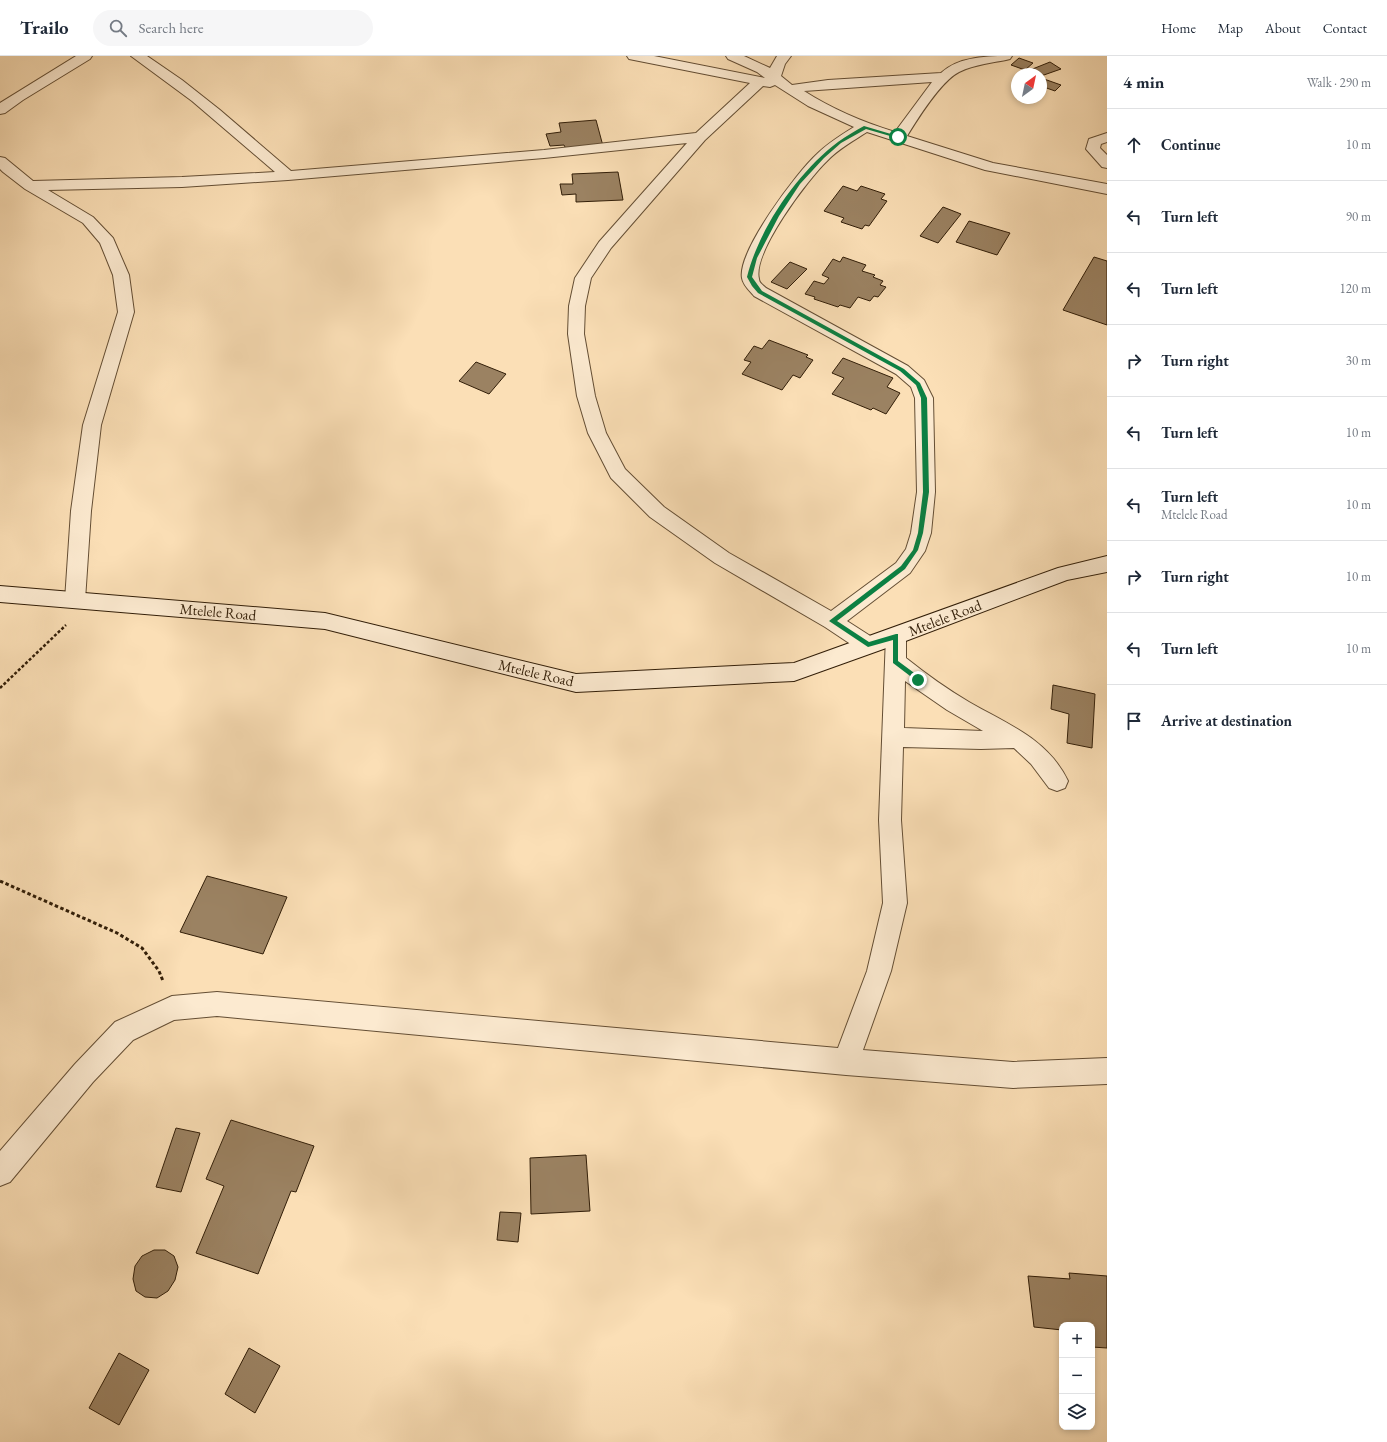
<!DOCTYPE html>
<meta charset="utf-8">
<style>
:root{--surface:#fff;--page:#f6f6f7;--text:#1f2937;--muted:#747a83;--line:#e0e1e3}
body{margin:0;font-family:"EB Garamond",serif;background:var(--page);color:var(--text)}
.controls{position:absolute;right:12px;bottom:12px;display:grid;overflow:hidden;border-radius:8px;box-shadow:0 2px 6px #0003}
.controls button{width:36px;height:36px;display:grid;place-items:center;padding:0;border:0;border-bottom:1px solid var(--line);background:var(--surface);color:var(--text);font:20px sans-serif}
.compass{position:absolute;left:1011px;top:12px;width:36px;height:36px;border-radius:50%;background:var(--surface);box-shadow:0 2px 6px #0003;rotate:33deg}
.stop{position:absolute;width:12px;height:12px;margin:-9px;border:3px solid #0b8043;border-radius:50%;background:#fff}
.stop.end{background:#0b8043;border-color:#fff;box-shadow:0 1px 4px #0008}
.list{margin:0;padding:0;list-style:none}
h2{display:flex;justify-content:space-between;align-items:center;height:52px;margin:0;padding:0 16px;font-size:17px}
h2 small{font-size:13px;font-weight:400;color:var(--muted)}
.list li{display:grid;grid-template-columns:26px 1fr auto;gap:12px;align-items:center;box-sizing:border-box;height:72px;padding:0 16px;border-top:1px solid var(--line)}
.list b{display:block;font-size:15px;white-space:nowrap}
.list p{margin:0;font-size:13px;white-space:nowrap;color:var(--muted)}
.list em{font-size:13px;font-style:normal;color:var(--muted)}
.icon{flex:none;width:22px;height:22px;fill:none;stroke:currentColor;stroke-width:2;stroke-linecap:round;stroke-linejoin:round}
.map{position:relative;flex:none;width:1107px;height:1386px;overflow:hidden}
header{display:flex;align-items:center;gap:24px;box-sizing:border-box;height:56px;padding:0 20px;background:var(--surface);border-bottom:1px solid var(--line)}
header strong{font-size:19px}
nav{display:flex;gap:22px;margin-inline-start:auto;font-size:14px}
.search{width:280px;height:36px;background:var(--page);display:flex;align-items:center;gap:10px;box-sizing:border-box;padding:0 14px;border-radius:22px;color:var(--muted);font-size:15px}
main{display:flex}
aside{flex:1;background:var(--surface)}
.map>svg:first-child{display:block}
.building{fill:#9b8262;stroke:#321e08}
.lines{fill:none;stroke-linecap:round;stroke-linejoin:round}
.street-casing{stroke:#644e34;stroke-width:2}
.secondary-casing{stroke:#321e08;stroke-width:2}
.path-far1{stroke:#321e08;stroke-width:2.5;stroke-dasharray:3 2;stroke-linecap:butt}
.path{stroke:#321e08;stroke-width:3;stroke-dasharray:3.5 2.5;stroke-linecap:butt}
.street{fill:#fcead0;fill-rule:evenodd}
.secondary{fill:#fcead0;fill-rule:evenodd}
.route{fill:#0b8043}
.labels{text-anchor:middle;stroke-width:3;stroke-linejoin:round;paint-order:stroke}
.street-label{font-size:15px;fill:#321e08;stroke:#fcead0}
</style>
<header>
<strong>Trailo</strong>
<div class="search"><svg class="icon" aria-label="search" viewBox="0 0 24 24"><circle cx="10" cy="10" r="6"/><path d="M15 15l6 6"/></svg>Search here</div>
<nav><a>Home</a><a>Map</a><a>About</a><a>Contact</a></nav>
</header>
<main>
<div class="map">
<svg width="1107" height="1386" viewBox="0 0 1107 1386">
<rect width="100%" height="100%" fill="#fbdfb6"/>
<filter id="stains"><feTurbulence type="fractalNoise" baseFrequency=".005" numOctaves="4"/><feColorMatrix values="0 0 0 0 .2 0 0 0 0 .09 0 0 0 0 .02 0 0 0 .5 -.17"/></filter>
<radialGradient id="worn" r=".72"><stop offset=".6" stop-color="#630" stop-opacity="0"/><stop offset="1" stop-color="#630" stop-opacity=".3"/></radialGradient>
<!-- building -->
<path class="building" d="M1019,2l14,5 -8,7 -14,-5z
M1050,6l11,7 -20,7v-2h-21z
M1044,23l17,6 -6,6 -14,-5v-5z
M596,64l7,26 -37,3 -2,-4 -14,1 -4,-12 15,-2 -2,-9z
M618,116l5,28 -47,2v-8l-14,1 -2,-11h13l-1,-10z
M843,130l14,5 4,-5 24,8 -4,5 6,2 -18,25 -4,-1 -3,4 -21,-7 3,-4 -20,-7z
M943,151l18,7 -23,29 -18,-7z
M969,165l41,12 -13,22 -41,-13z
M843,201l23,8 -4,6 13,4 -2,2 10,4 -3,4 6,2 -8,10 -4,-1 -4,5 -12,-4 -8,11 -10,-3 -2,2 -24,-8 1,-2 -10,-3 9,-13 10,3 5,-6 -7,-3 11,-16 7,3z
M1094,201l13,4v64l-44,-15z
M790,206l17,7 -20,20 -16,-7z
M769,284l39,15 -2,2 7,3 -13,18 -7,-3 -11,15 -40,-16 9,-12 -7,-2 10,-14 8,3z
M843,302l50,20 -6,9 13,6 -14,21 -13,-6 -2,2 -39,-16 12,-16 -12,-5z
M476,306l30,12 -17,20 -30,-13z
M1053,629l42,9 -3,54 -25,-5 2,-29 -18,-5z
M207,820l80,21 -24,57 -83,-22z
M231,1064l83,26 -18,46 -5,-1 -33,83 -62,-21 28,-67 -18,-7z
M176,1072l24,5 -19,59 -25,-5z
M586,1099l4,56 -59,3 -1,-56z
M500,1156l21,1 -3,29 -21,-2z
M154,1194h11l9,6 4,11 -3,13 -7,11 -11,7 -12,-1 -9,-6 -3,-12 2,-13 7,-10z
M1069,1217l38,3v72l-15,-1v-22h-30v5l-28,-3 -6,-51 42,3z
M249,1292l31,18 -25,47 -30,-19z
M119,1297l30,17 -30,55 -30,-17z"/>
<g class="lines">
<!-- street casing -->
<g class="street-casing">
<path id="street" d="M76,0h16l-2,3 -67,41 -18,13 -5,1v-11z
M131,0h16l35,24 38,30 71,61 253,-21 152,-17 54,-50 -116,-23 -5,-1 -2,-3h27l111,22 -8,-6 -29,-13 -2,-3h18l26,12 7,-12h14l-6,8 -4,12 11,9 36,-5 113,-7c18,-17 47,-17 71,-17l-2,3c-17,4 -35,5 -51,13 -18,9 -41,46 -52,64l86,27 114,21v10l-122,-24 -118,-38c-14,9 -29,17 -40,29 -19,18 -75,92 -68,118 0,4 4,6 7,9l142,78 16,14 9,18 2,94 -4,41 -6,18 -15,22 -63,48 28,18 3,6 -3,6 -7,2 -7,-2 -36,-24 -110,-64 -65,-46 -39,-39 -23,-45 -11,-37 -9,-62 1,-28 6,-28 24,-36 88,-99 -143,15 -256,22 -106,7 -134,3 45,27 20,21 16,37 5,37 -33,113 -10,86 -6,89 -3,6 -7,2 -7,-2 -3,-6 6,-89 12,-86 35,-113 -5,-37 -13,-32 -17,-20 -58,-34 -22,-17 -3,-3v-12l5,1 28,23 149,-4 93,-5 -83,-71zM932,26l-37,50c-32,-10 -63,-23 -91,-41zM775,29l33,21 46,21c-13,8 -26,16 -37,27 -20,18 -80,98 -75,124 1,7 8,13 12,18l142,78 15,13 4,11 2,94 -6,41 -5,16 -10,14 -65,48 -102,-58 -65,-46 -39,-38 -19,-36 -11,-37 -11,-62 1,-28 6,-28 20,-30 94,-108 58,-54 7,1z
M1107,77v9l-6,2 -1,4 7,7v13l-5,-1 -16,-18 3,-10z
M896,572l7,2 3,6v22c20,16 41,31 63,44 38,22 79,37 99,79l-3,7 -8,3 -8,-3 -18,-24 -17,-16 -33,1 -78,-2 -2,73 6,83 -16,68 -28,79 150,12 94,-4v26l-94,4 -167,-13 -629,-59 -43,4 -41,20 -40,42 -83,100 -10,4v-35l75,-87 40,-42 57,-26 45,-4 621,56 29,-77 16,-68 -4,-83 7,-184 3,-6zM905,625l42,29 36,21 -79,-3z"/>
</g>
<!-- secondary casing -->
<g class="secondary-casing">
<path id="secondary" d="M1107,500v16l-40,8 -164,62 -109,39 -218,11 -251,-63 -325,-27v-16l325,27 251,61 218,-11 264,-95z"/>
</g>
<!-- path-far1 -->
<path class="path-far1" d="M0,632l66,-63"/>
<!-- path -->
<path class="path" d="M0,825l117,52 25,15 17,23 4,10"/>
<!-- street -->
<use href="#street" class="street"/>
<!-- secondary -->
<use href="#secondary" class="secondary"/>
</g>
<!-- route -->
<path class="route" d="M864,70l37,11 -4,1 -31,-9 -25,14 -17,15 -24,26 -21,32 -22,42 -5,19 10,14 142,78 16,14 7,15 2,94 -6,41 -5,17 -13,19 -68,52 32,21 27,-8h2v27l23,17 1,2 -4,2 -25,-19v-23l-25,7 -39,-26 72,-55 12,-16 5,-17 5,-41 -2,-94 -5,-13 -16,-14 -142,-78 -6,-7 -5,-9c12,-49 51,-105 91,-135 8,-6 17,-11 26,-16z"/>
<g class="labels">
<!-- street labels -->
<g class="street-label">
<text transform="translate(218 556) rotate(5)" y="5">Mtelele Road</text>
<text transform="translate(945 562) rotate(-21)" y="5">Mtelele Road</text>
<text transform="translate(536 617) rotate(13)" y="5">Mtelele Road</text>
</g>
</g>
<rect width="100%" height="100%" filter="url(#stains)"/>
<rect width="100%" height="100%" fill="url(#worn)"/>
</svg>
<div class="controls">
<button>+</button>
<button>−</button>
<button><svg class="icon" aria-label="layers" viewBox="0 0 24 24"><path d="M12 4l9 5-9 5-9-5zM3 14l9 5 9-5"/></svg></button>
</div>
<svg class="compass" viewBox="-18 -18 36 36"><path d="M0-13l5 13h-10z" fill="#e53935"/><path d="M0 13l5-13h-10z" fill="#747a83"/></svg>
<div class="stop" style="left:898px;top:81px"></div>
<div class="stop end" style="left:918px;top:624px"></div>
</div>
<aside>
<h2>4 min<small>Walk · 290 m</small></h2>
<ul class="list">
<li><svg class="icon" aria-label="ahead" viewBox="0 0 24 24"><path d="M12 20V5M6 11l6-6 6 6"/></svg><div><b>Continue</b></div><em>10 m</em></li>
<li><svg class="icon" aria-label="left" viewBox="0 0 24 24"><path d="M17 20v-9H6M10 6l-5 5 5 5"/></svg><div><b>Turn left</b></div><em>90 m</em></li>
<li><svg class="icon" aria-label="left" viewBox="0 0 24 24"><path d="M17 20v-9H6M10 6l-5 5 5 5"/></svg><div><b>Turn left</b></div><em>120 m</em></li>
<li><svg class="icon" aria-label="right" viewBox="0 0 24 24"><path d="M7 20v-9h11M14 6l5 5-5 5"/></svg><div><b>Turn right</b></div><em>30 m</em></li>
<li><svg class="icon" aria-label="left" viewBox="0 0 24 24"><path d="M17 20v-9H6M10 6l-5 5 5 5"/></svg><div><b>Turn left</b></div><em>10 m</em></li>
<li><svg class="icon" aria-label="left" viewBox="0 0 24 24"><path d="M17 20v-9H6M10 6l-5 5 5 5"/></svg><div><b>Turn left</b><p>Mtelele Road</p></div><em>10 m</em></li>
<li><svg class="icon" aria-label="right" viewBox="0 0 24 24"><path d="M7 20v-9h11M14 6l5 5-5 5"/></svg><div><b>Turn right</b></div><em>10 m</em></li>
<li><svg class="icon" aria-label="left" viewBox="0 0 24 24"><path d="M17 20v-9H6M10 6l-5 5 5 5"/></svg><div><b>Turn left</b></div><em>10 m</em></li>
<li><svg class="icon" aria-label="arrive" viewBox="0 0 24 24"><path d="M6 21V4h12l-3 4 3 4H6"/></svg><div><b>Arrive at destination</b></div></li>
</ul>
</aside>
</main>
